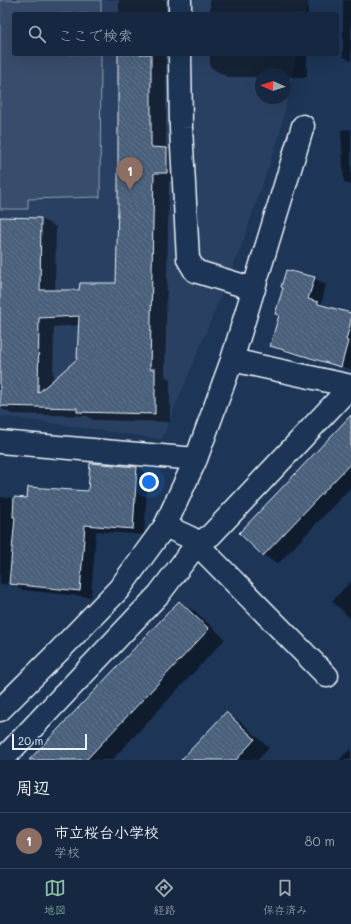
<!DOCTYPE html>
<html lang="ja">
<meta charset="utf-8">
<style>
:root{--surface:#162841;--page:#23344c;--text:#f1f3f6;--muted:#9ea6b1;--line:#35445a;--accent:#8abfa5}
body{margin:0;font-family:Mali,"Klee One",sans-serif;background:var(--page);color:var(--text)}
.compass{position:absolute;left:255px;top:68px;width:36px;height:36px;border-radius:50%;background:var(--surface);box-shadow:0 4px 16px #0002;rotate:273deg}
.scale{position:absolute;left:12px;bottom:10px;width:75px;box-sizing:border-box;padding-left:4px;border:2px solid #e8f1f8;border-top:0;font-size:11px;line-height:14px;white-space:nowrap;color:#e8f1f8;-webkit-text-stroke:3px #1d3557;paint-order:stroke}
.you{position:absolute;left:149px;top:482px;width:14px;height:14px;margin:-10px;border:3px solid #fff;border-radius:50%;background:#1a73e8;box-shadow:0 0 0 6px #1a73e833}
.badge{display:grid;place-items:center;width:26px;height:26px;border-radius:50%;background:var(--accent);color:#fff;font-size:13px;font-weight:700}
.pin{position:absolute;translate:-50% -33px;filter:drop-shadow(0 1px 2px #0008)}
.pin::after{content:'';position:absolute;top:21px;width:14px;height:12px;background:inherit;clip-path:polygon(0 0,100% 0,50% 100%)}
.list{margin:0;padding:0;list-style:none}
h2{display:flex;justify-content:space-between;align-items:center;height:52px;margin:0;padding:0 16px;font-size:17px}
h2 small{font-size:13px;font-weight:400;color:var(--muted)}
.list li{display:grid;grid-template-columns:26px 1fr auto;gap:12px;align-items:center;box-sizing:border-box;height:56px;padding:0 16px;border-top:1px solid var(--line)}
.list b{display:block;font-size:15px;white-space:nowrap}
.list p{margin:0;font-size:13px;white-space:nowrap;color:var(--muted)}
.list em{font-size:13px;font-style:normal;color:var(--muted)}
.icon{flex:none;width:22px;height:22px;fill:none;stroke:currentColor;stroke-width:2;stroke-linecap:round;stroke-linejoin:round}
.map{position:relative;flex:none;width:351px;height:760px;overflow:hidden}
.search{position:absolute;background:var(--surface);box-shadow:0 4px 16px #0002;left:12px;right:12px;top:12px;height:44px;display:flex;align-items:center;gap:10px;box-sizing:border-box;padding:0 14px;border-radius:4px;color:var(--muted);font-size:15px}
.sheet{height:108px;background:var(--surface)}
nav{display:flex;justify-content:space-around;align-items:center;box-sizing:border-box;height:56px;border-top:1px solid var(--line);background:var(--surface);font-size:11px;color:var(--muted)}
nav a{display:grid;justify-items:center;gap:2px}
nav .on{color:var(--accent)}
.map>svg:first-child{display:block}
.built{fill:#2a4162;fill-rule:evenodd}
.park{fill:#374d6c;stroke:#909fb2}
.shadow{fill:#0007;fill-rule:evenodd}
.building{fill:url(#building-back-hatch);stroke:#e8f1f8;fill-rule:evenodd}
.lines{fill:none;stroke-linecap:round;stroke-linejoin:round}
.minor-casing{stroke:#e8f1f8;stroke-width:25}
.minor{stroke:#1d3557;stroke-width:22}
</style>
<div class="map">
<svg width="351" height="760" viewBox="0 0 351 760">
<defs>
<pattern id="building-back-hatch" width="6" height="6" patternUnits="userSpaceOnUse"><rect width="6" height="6" fill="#495e7a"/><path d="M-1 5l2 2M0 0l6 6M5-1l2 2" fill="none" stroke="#63768e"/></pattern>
</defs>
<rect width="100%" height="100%" fill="#1d3557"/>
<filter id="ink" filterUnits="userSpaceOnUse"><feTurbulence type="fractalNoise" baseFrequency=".025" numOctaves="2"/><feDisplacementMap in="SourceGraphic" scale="8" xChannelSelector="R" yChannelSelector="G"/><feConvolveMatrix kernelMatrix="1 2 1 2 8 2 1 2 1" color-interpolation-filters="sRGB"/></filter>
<g filter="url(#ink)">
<!-- built -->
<path class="built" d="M0,0h308l-3,14h-291v40h283l-17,79 -39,114 -79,192 -162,-23zM261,74h24v24h-24z"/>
<!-- park -->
<path class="park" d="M0,0h101v14h-87v40h87l-1,143 -72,2v10h-28z"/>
<!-- shadow -->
<path class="shadow" d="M119,0h47v14h-47z
M210,0h98v14h-98z
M343,0h8v61l-8,-4z
M119,54h47v94l16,9v24h-13l-4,195 5,3v43l-77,-2 -6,-4 -75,-2 -12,-6 1,-190 40,1 15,8 -1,64h25l37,-7 2,-77zM80,325l-2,35 -25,21 1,-54z
M210,54h97v23h-22v-3h-24v3h-34l-17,-10z
M351,129v56l-7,-3 -3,-52z
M314,278l12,7 -5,20 30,9v55l-68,-17 -11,-6 8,-30 -3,-2z
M351,417v70l-73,77 -15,-9z
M91,464l46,4 11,6 -4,61 -48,-4 -5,66 -69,-7 -9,-5 -13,-1v-87l28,2 61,-7z
M351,581v38l-19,-18z
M179,602l17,10 29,27 -113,121h-82z
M226,713l15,9 28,26 -11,12h-76z
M351,748v12h-12z"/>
<!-- building -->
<path class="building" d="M118,54h33v93l16,1v25h-13l-4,196h5v45l-78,-2v-4l-77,-2v-189l41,1 -1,72h39l1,-7h36l2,-76zM79,316l-2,43 -39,34 1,-75z
M286,270l29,7 -7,22 10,3v2l33,9v8l-5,19 2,1 -7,26 -71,-21 9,-31 -4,-1 8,-26 -2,-1z
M351,415v48l-88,93 -24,-23z
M90,463l47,4 -4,62 -48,-4 -5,66 -71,-7 6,-67h-2l1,-20 13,1 1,-11 60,4z
M179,601l30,28 -123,131h-57z
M226,712l29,27 -19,21h-55z"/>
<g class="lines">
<!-- minor casing -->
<g class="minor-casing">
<path id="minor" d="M180,0v14
M180,54l1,74 7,131 7,12 59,18
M232,360l119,26
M0,442l196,17
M165,526l26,12 136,138
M0,710l60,-60 59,-61 46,-63 31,-67 36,-99 71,-234
M2,760l157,-166 38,-50 14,-9 140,-149"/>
</g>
<!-- minor -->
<use href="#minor" class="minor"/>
</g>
</g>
</svg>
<svg class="compass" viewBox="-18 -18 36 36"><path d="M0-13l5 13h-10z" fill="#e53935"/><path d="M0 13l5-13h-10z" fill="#9ea6b1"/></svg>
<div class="scale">20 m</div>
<div class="you"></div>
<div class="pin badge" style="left:130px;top:190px;background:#8d6e63">1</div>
<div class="search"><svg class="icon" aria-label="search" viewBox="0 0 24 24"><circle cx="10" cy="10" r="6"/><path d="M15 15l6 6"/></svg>ここで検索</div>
</div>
<section class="sheet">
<h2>周辺<small></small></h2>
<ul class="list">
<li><span class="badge" style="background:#8d6e63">1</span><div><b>市立桜台小学校</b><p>学校</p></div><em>80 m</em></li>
</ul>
</section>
<nav>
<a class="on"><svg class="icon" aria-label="map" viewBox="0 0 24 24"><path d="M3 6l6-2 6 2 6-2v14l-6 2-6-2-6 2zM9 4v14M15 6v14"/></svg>地図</a>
<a><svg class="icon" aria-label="directions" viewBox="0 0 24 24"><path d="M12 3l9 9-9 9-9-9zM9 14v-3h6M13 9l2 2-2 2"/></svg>経路</a>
<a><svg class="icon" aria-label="saved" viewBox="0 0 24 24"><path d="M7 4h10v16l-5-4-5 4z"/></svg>保存済み</a>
</nav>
